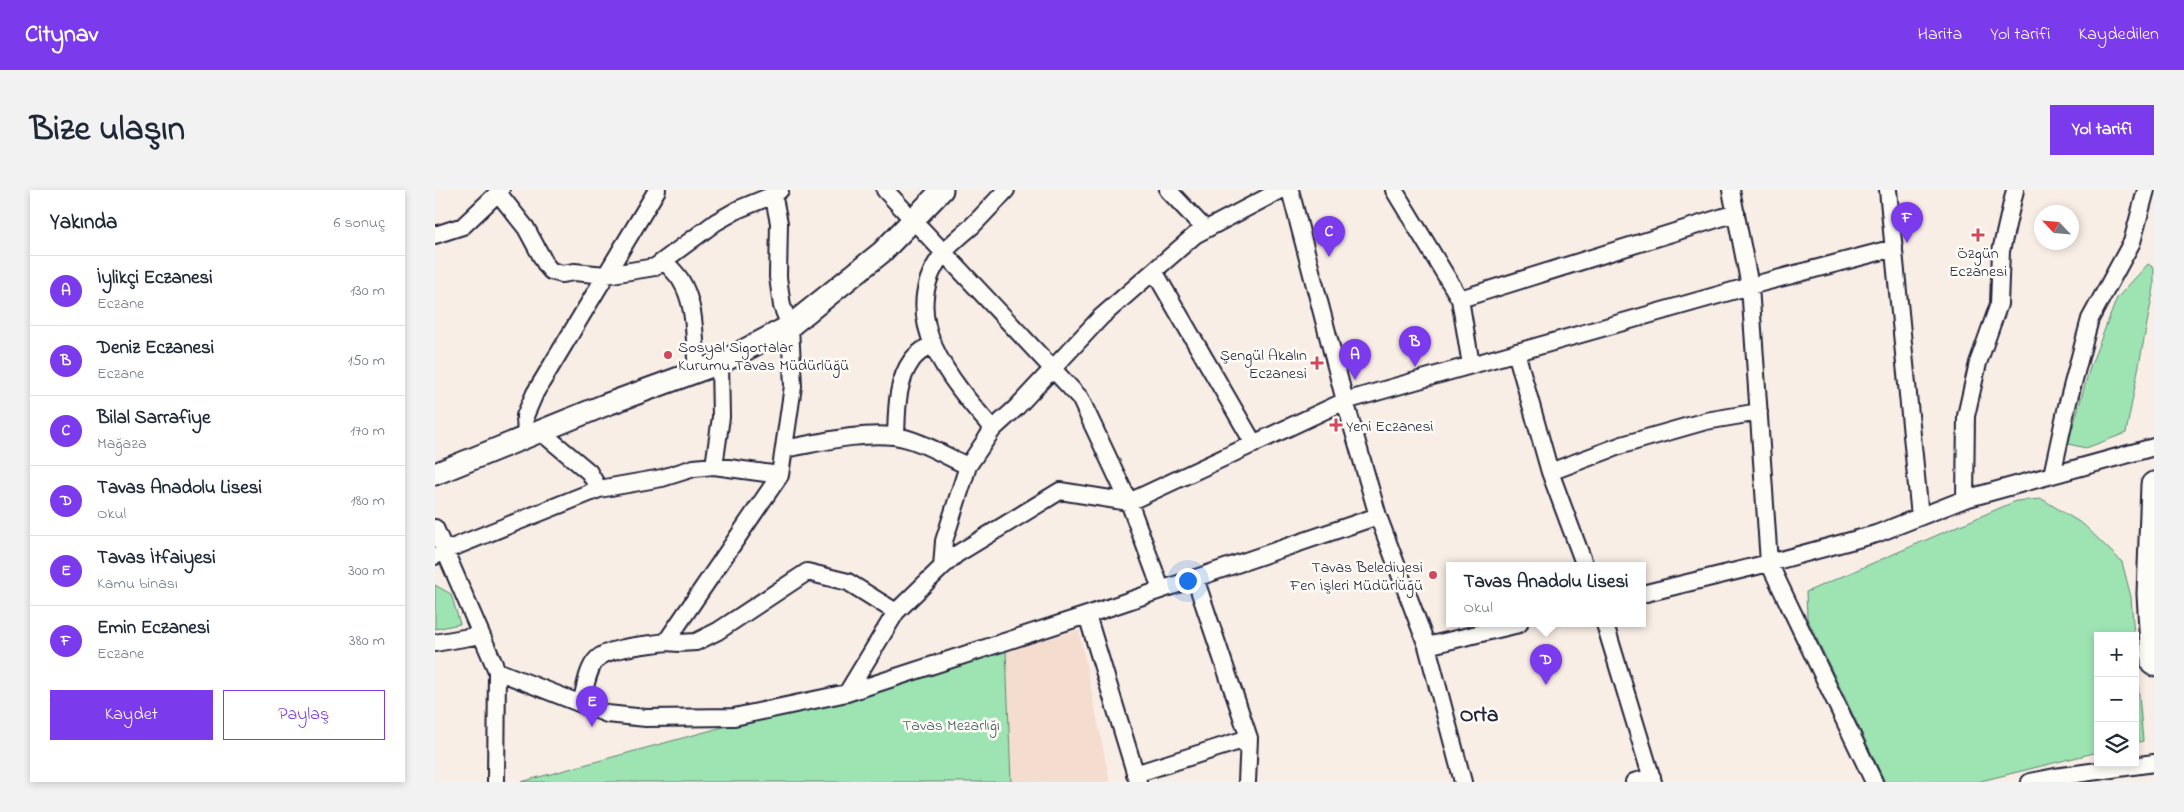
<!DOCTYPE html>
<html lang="tr">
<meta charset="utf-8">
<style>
:root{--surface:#fff;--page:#f2f2f3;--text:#1f2937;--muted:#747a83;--line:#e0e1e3;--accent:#7c3aed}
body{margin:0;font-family:"Indie Flower",sans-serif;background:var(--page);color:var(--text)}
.controls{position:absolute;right:15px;bottom:15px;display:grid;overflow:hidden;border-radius:0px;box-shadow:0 2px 8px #0003}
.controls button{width:45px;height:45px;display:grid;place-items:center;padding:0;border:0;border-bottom:1px solid var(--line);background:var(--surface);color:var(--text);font:25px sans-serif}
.compass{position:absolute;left:1599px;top:15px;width:45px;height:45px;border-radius:50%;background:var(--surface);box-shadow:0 2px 8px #0003;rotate:296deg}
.you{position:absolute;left:752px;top:390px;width:18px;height:18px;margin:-12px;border:4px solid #fff;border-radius:50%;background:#1a73e8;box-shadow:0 0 0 8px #1a73e833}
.badge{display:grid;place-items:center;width:32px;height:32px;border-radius:50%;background:var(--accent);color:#fff;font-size:16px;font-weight:700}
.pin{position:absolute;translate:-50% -41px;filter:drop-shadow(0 1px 2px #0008)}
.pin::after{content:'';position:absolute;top:26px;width:18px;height:15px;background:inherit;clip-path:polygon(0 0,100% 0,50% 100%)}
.popup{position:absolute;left:1011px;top:372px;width:200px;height:65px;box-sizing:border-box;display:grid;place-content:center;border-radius:0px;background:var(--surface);filter:drop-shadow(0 1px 4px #0005);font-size:16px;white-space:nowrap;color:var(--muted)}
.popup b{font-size:19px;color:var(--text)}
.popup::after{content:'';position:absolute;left:50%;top:100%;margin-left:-10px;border:10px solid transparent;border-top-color:var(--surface)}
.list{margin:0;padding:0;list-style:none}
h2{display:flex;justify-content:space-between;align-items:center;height:65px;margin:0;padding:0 20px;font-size:21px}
h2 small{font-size:16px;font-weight:400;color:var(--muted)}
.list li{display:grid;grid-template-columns:32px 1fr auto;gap:15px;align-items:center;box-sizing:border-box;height:70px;padding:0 20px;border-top:1px solid var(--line)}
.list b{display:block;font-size:19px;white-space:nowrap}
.list p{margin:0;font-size:16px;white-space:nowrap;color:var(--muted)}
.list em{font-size:16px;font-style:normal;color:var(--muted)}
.actions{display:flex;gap:10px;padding:15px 20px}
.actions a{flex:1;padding:11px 0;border:1px solid var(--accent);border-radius:0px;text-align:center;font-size:18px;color:var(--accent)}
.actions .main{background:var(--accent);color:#fff}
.icon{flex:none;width:28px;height:28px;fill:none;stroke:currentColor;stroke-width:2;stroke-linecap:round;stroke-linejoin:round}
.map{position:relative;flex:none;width:1719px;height:592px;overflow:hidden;border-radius:0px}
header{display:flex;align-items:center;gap:30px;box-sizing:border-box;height:70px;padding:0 25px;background:var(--accent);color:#fff}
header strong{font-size:24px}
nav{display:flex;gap:28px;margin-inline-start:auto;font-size:18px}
.intro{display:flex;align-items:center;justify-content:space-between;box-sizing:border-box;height:120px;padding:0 30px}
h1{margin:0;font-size:35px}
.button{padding:12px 22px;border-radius:0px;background:var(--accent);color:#fff;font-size:18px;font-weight:700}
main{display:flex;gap:30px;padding:0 30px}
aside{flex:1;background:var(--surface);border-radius:0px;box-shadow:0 2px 8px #0003}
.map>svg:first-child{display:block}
.built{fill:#f4ddcf}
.green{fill:#9de4b2;stroke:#608376}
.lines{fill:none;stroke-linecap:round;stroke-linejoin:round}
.minor-casing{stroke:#22223b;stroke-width:20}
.major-casing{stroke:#22223b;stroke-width:25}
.highway-casing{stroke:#22223b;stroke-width:29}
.minor{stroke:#fdfcf7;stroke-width:16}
.major{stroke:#fdfcf7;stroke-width:21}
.highway{stroke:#fdfcf7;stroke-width:25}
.poi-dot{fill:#d1495b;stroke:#fdfcf7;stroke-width:2}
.labels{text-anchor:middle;stroke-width:5;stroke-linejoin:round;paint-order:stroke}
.poi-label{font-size:16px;fill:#22223b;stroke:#fdfcf7;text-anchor:start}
.park-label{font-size:16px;fill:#475c5f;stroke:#fdfcf7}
.district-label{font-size:21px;font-weight:bold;fill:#22223b;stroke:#fdfcf7}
</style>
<header>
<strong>Citynav</strong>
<nav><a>Harita</a><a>Yol tarifi</a><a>Kaydedilen</a></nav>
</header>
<div class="intro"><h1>Bize ulaşın</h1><a class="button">Yol tarifi</a></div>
<main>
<aside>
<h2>Yakında<small>6 sonuç</small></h2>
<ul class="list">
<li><span class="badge">A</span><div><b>İylikçi Eczanesi</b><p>Eczane</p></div><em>130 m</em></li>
<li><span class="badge">B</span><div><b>Deniz Eczanesi</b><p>Eczane</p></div><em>150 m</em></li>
<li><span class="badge">C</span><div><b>Bilal Sarrafiye</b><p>Mağaza</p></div><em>170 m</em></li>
<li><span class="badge">D</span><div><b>Tavas Anadolu Lisesi</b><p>Okul</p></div><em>180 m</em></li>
<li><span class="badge">E</span><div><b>Tavas İtfaiyesi</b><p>Kamu binası</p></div><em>300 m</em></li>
<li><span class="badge">F</span><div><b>Emin Eczanesi</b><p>Eczane</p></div><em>380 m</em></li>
</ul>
<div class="actions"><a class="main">Kaydet</a><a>Paylaş</a></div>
</aside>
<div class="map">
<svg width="1719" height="592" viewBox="0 0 1719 592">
<rect width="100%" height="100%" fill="#f9eee5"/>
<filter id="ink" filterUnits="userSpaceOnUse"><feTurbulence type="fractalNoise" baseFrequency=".02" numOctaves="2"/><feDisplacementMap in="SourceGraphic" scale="10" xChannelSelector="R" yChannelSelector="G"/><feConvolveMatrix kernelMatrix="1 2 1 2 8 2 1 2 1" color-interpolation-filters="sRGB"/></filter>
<g filter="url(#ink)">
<!-- built -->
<path class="built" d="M644,440l31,152h-99l-5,-132z"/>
<!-- green -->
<path class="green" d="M1713,74l6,4v19l-28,146 -40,15 -18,-4 22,-77 27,-69z
M1607,309l42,26 38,37 9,35 3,39h-36v116l-121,30h-92l-78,-164 -1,-26 210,-91z
M0,395l16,9 9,30 -25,5z
M571,460l5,132h-490z
M1700,461l8,90 -8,2z"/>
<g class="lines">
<!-- minor casing -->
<g class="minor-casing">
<path id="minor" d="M450,0l195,208 49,104 32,87
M733,0l37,39
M855,0l55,211 33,115 49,130 36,136
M959,0l66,109 11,66
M1296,0l19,96 19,277 105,219
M1453,0l32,327
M64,4l27,34 20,37 5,6 11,3 12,-2 32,3 49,-8 61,-45 23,-13 32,-13 9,-6
M0,45l28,-9 38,-36
M229,71c6,6 12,12 16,18 17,26 14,63 17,93
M719,81l100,173
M1025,109l276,-86
M1081,162l34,120 35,94
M558,239c-41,-47 -98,-111 -51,-174 8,-11 20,-20 30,-29 12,-12 23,-24 34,-36
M105,241l49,41 10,17
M461,246c1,-25 0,-54 16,-76 5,-7 14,-12 21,-17
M91,247l-1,-21 10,-23 122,-203
M349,259c35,-6 74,-17 110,-13 25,3 51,20 74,30
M279,276l7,-49 -1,-54
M1115,282l72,-27 84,-24 53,-9
M1617,285l15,-69 23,-87 42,-77 14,-52
M1530,309l1,-83 12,-53 21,-59 2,-53 14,-61
M0,338l62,143 110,43 39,4 88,-1 113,-24 240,-78 291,-99
M0,366l9,-5 155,-62 63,-11 32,-10 20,-2 66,9
M507,377l2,-26 24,-75 25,-37 23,-21 85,-91 94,-82 86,-45
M760,388l54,160 -2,44
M1207,404l127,-31 107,-29 89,-35 189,-52
M652,425l51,167
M1170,434l48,158
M231,452l13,1 17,-1 22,-11 89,-59 41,10 48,30
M0,453l46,-8
M992,456l92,-22
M412,503l49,-81 46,-45 15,-13 103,-63 69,11 216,-101 405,-115 144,-38
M146,514c4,-14 6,-35 16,-45 11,-12 52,-14 69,-17l114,-167 13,-89 -3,-60 -8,-20 -4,-29 1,-54 -4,-20 -4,-7
M700,584l114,-36
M61,592l1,-111
M1199,592l18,-5
M1595,592l25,-5
M1621,592l-1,-5 99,-14"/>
</g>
<!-- major casing -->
<g class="major-casing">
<path id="major" d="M0,284l170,-69 115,-42 70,-37 92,-74 60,-62"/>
</g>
<!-- highway casing -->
<g class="highway-casing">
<path id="highway" d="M1719,295l-4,109 4,69"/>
</g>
<!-- minor -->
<use href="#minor" class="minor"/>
<!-- major -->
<use href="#major" class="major"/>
<!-- highway -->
<use href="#highway" class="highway"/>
</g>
</g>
<!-- markers -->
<g class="poi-dot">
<path d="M1540.5 37.5h5v5h5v5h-5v5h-5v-5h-5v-5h5z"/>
<circle cx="233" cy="165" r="5"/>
<path d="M879.5 165.5h5v5h5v5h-5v5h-5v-5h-5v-5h5z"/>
<path d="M898.5 227.5h5v5h5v5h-5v5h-5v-5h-5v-5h5z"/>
<circle cx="998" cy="385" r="5"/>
</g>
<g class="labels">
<!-- poi labels -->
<g class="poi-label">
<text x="1543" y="68" text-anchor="middle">Özgün<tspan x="1543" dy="18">Eczanesi</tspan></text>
<text x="243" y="162">Sosyal Sigortalar<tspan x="243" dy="18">Kurumu Tavas Müdürlüğü</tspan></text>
<text x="872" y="170" text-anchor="end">Şengül Akalın<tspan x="872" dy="18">Eczanesi</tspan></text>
<text x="911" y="241">Yeni Eczanesi</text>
<text x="988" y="382" text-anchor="end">Tavas Belediyesi<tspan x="988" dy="18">Fen İşleri Müdürlüğü</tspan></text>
</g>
<!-- park labels -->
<g class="park-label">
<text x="516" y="540">Tavas Mezarlığı</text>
</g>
<!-- district labels -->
<g class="district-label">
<text x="1044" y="531">Orta</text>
</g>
</g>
</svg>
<div class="controls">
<button>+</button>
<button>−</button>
<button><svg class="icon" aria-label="layers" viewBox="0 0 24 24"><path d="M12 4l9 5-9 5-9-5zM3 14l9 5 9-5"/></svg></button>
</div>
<svg class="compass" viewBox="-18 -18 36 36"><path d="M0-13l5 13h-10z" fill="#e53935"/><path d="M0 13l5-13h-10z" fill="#747a83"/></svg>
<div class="you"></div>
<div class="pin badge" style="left:920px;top:190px">A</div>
<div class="pin badge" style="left:980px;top:177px">B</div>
<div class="pin badge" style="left:894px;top:67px">C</div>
<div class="pin badge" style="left:1111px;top:495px">D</div>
<div class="popup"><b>Tavas Anadolu Lisesi</b>Okul</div>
<div class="pin badge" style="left:157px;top:537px">E</div>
<div class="pin badge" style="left:1472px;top:53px">F</div>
</div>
</main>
